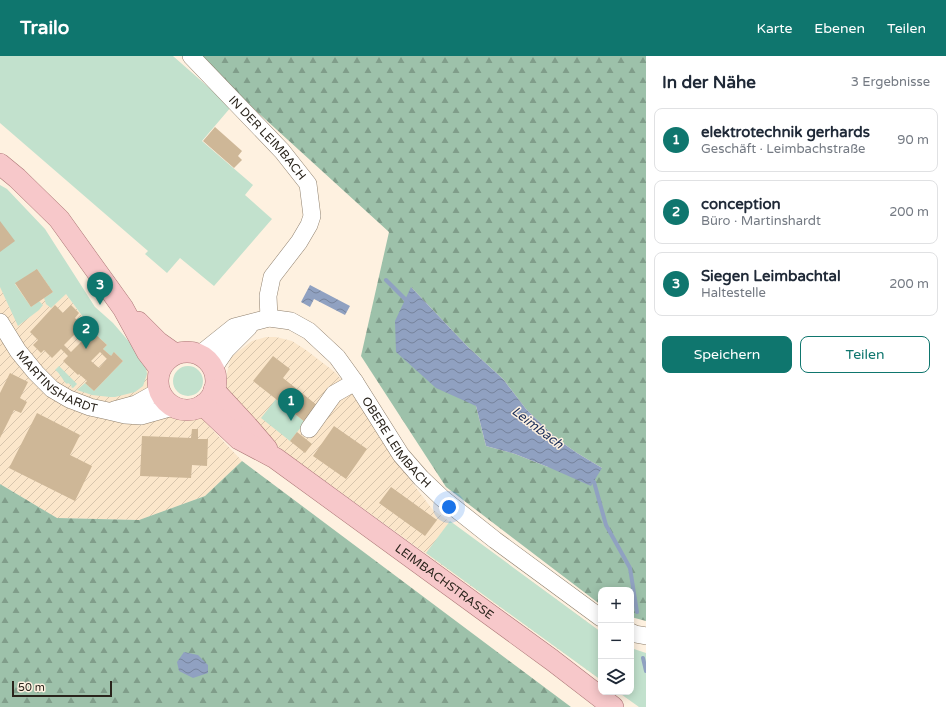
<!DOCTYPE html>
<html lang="de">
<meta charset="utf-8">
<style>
:root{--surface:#fff;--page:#f6f6f7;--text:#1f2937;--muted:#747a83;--line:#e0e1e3;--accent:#0f766e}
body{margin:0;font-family:"Varela Round",sans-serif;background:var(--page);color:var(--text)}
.controls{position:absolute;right:12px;bottom:12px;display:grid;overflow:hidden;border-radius:8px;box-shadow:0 2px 10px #0003}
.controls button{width:36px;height:36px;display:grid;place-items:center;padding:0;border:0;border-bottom:1px solid var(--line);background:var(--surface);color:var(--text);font:20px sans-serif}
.scale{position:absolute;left:12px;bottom:10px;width:100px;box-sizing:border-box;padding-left:4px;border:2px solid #2a241c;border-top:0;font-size:11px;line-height:14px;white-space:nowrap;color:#2a241c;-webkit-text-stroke:3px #fef1e0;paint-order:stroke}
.you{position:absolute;left:449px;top:451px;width:14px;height:14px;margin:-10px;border:3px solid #fff;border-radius:50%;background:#1a73e8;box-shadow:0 0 0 6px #1a73e833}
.badge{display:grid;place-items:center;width:26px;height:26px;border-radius:50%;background:var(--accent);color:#fff;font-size:13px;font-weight:700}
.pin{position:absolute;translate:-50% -33px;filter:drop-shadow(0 1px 2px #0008)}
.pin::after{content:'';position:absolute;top:21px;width:14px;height:12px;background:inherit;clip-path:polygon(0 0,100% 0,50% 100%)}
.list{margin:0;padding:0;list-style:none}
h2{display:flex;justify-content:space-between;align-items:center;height:52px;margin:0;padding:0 16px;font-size:17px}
h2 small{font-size:13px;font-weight:400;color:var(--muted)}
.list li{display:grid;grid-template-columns:26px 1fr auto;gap:12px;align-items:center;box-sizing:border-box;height:64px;margin:0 8px 8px;padding:0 8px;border:1px solid var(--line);border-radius:8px}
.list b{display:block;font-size:15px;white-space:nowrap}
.list p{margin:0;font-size:13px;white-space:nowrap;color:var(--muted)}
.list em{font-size:13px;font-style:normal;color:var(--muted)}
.actions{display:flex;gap:8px;padding:12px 16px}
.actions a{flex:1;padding:9px 0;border:1px solid var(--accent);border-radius:8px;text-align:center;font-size:14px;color:var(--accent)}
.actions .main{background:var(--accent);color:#fff}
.icon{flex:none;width:22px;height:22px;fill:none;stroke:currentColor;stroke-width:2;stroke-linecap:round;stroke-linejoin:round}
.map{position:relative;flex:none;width:646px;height:651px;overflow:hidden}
header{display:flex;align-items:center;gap:24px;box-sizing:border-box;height:56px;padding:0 20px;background:var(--accent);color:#fff}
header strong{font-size:19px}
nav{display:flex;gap:22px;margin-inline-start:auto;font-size:14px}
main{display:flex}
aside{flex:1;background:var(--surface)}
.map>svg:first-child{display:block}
.industrial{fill:url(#industrial-furrows)}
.green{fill:#c2e1cd}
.forest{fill:url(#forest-firs);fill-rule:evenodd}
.water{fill:url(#water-waves)}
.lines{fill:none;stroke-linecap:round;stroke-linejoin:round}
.stream{stroke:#90a1c1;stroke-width:4}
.building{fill:#ceb797;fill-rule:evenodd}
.minor-casing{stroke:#8e7f6c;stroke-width:18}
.major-casing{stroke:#ac7776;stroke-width:22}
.minor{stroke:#fff;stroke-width:17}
.major{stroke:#f7c8ca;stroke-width:21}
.labels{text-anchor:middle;stroke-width:3;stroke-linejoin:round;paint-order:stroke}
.street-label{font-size:12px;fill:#2a241c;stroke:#fef1e0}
.water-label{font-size:13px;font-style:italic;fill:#1a2d58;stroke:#fef1e0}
</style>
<header>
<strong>Trailo</strong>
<nav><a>Karte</a><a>Ebenen</a><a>Teilen</a></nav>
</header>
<main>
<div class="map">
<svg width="646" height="651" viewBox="0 0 646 651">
<defs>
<pattern id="industrial-furrows" width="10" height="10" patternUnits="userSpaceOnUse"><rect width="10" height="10" fill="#fbe6ca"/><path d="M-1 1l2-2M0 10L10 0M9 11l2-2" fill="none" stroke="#d7c5ad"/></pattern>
<pattern id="forest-firs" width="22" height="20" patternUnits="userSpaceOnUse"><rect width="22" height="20" fill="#9dc1aa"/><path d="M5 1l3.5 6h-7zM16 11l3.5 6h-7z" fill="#809d8a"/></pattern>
<pattern id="water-waves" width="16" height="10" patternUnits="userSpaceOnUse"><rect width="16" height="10" fill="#90a1c1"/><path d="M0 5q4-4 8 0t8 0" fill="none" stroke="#76839c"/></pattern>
</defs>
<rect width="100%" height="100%" fill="#fef1e0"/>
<!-- industrial -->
<path class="industrial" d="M0,171l66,67 20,27 61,31 11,24v8l5,13 4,6 6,4 10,3 10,-1 49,52 -37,35 -66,24 -82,-2 -57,-34z
M266,281h10l16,4 14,9 30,23 16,21 41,63 39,52 169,123v48l-320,-231 -54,-51v-25l4,-16 21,-16z"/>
<!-- green -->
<path class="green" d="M0,0h173l58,51 -29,34 51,44 -8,10 27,24 -58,67 -34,-28 -13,15 -22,-19 3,-3 -148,-128z
M0,129l7,4 38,40 50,78 18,16 18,21 15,23 1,7 -4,12 -8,6 -20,5h-5l-18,-2 -15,-5 8,-7 9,8 29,-30 -9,-9 -3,4 -8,-7 4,-4 -15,-14 4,-5 -10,-5 -20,-27 -15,14 -5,-4 -2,-6 9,-6 -16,-23 -22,15 16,23 8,-6 4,4 -4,5 -21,16 -18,-39z
M173 325a15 15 0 1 1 30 0a15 15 0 1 1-30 0Z
M59,310l18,18 -4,4 -2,-1 1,-1 -4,-3 -1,1c-5,-4 -6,-10 -12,-14z
M276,343l29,23 -15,19 -29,-23z
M450,465l151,111v48l-175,-127z
M631,592l15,5v54h-7l-21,-15h13z"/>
<!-- forest -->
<path class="forest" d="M196,0h450v565l-15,-4v-27h-30v15l-155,-118 -85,-131 28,-124zM411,231l57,60 35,32 23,30 31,30 20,14 25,15 -54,-1 -33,-13 -29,-8 -10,-40z
M242,405l329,246h-571v-223l57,34 82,2 66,-24z"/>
<!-- water -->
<path class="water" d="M310,229l40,21 -5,9 -31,-16 -4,8 -9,-5z
M411,231l57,60 35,32 23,30 31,30 20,14 25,15 -11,18 -43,-19 -33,-13 -29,-8 -10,-40 -40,-18 -40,-36 -1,-31z
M184,596l14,3 10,10v8l-15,5 -14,-7 -2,-9z"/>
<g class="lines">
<!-- stream -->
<path class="stream" d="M386,224l19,19 3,4
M590,423l4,3 12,43 24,43 7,44
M643,602l3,13"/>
</g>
<!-- building -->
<path class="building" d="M215,71l27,24 -4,5 4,4 -8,8 -31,-27z
M0,165l15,20 -15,11z
M37,213l16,23 -22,15 -16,-24z
M55,249l8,8 8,-8 8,8 -4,5 8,8 -19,19 7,7 21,-21 15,14 -4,4 8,7 3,-4 9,9 -29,30 -9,-8 2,-2 -8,-7 -1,1 -15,-14 5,-5 -7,-7 -9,9 -8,-8 -3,3 -8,-8 5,-5 -8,-8zM100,296l7,7 -8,9 -8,-7z
M273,300l17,13 -7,9 35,28 -13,16 -52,-41z
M10,317l18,9 -8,16 7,4 -6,11 -7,-3 -14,28v-45z
M37,357l43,22 -10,20 22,11 -17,35 -66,-33z
M334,370l33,23 -21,30 -33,-23z
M192,373h6v10h10l-1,27 -15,-1 -1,13 -51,-2 2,-40 49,2z
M297,376l15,12 -7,9 -15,-12z
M391,431l46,33 -12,16 -46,-33z"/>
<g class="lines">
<!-- minor casing -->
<g class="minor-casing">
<g id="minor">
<path id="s1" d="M191,0l91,95 26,33 4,32 -3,9 -10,17 -27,35 -4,19 1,22"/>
<path id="s2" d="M0,266l18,29 18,22 16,16 17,10 21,8 18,4 17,4 16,1 32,-9"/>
<path id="s3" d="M199,299l35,-28 35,-9 22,3 18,10 28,26 18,25 46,73 20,23 21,20 53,42 106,78"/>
<path d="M213,313l13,-19 23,-23"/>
<path d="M114,354l22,-6 23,-13"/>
<path d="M309,373l25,-35 21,-12"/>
<path d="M631,576l4,2 11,2"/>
</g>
</g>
<!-- major casing -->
<g class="major-casing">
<g id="major">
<path d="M0,108l17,14 42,41 64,89 24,44 13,17"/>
<path d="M138,266l20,20 17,12"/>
<circle cx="187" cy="325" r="29"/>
<path d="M214,334l35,38 18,21"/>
<path id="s4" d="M203,349l36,34 36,19 277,202 61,47"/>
</g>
</g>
<!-- minor -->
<use href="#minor" class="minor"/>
<!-- major -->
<use href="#major" class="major"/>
</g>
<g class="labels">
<!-- street labels -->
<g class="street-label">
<text dy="4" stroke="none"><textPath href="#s1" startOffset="112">IN DER LEIMBACH</textPath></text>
<text dy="4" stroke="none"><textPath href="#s2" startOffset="85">MARTINSHARDT</textPath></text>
<text dy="4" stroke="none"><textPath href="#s3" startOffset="266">OBERE LEIMBACH</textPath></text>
<text dy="4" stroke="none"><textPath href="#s4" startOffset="300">LEIMBACHSTRASSE</textPath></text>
</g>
<!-- water labels -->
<g class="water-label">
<text transform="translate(538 371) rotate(37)" y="5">Leimbach</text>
</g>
</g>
</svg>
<div class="controls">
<button>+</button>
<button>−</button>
<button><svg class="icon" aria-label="layers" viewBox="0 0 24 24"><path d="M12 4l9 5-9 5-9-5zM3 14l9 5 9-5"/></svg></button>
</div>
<div class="scale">50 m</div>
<div class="you"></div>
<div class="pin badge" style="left:291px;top:365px">1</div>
<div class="pin badge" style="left:86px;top:293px">2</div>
<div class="pin badge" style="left:100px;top:249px">3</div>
</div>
<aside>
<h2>In der Nähe<small>3 Ergebnisse</small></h2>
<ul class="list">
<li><span class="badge">1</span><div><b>elektrotechnik gerhards</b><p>Geschäft · Leimbachstraße</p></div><em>90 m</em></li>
<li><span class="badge">2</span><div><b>conception</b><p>Büro · Martinshardt</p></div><em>200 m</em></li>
<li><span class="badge">3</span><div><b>Siegen Leimbachtal</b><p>Haltestelle</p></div><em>200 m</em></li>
</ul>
<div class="actions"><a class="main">Speichern</a><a>Teilen</a></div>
</aside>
</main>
